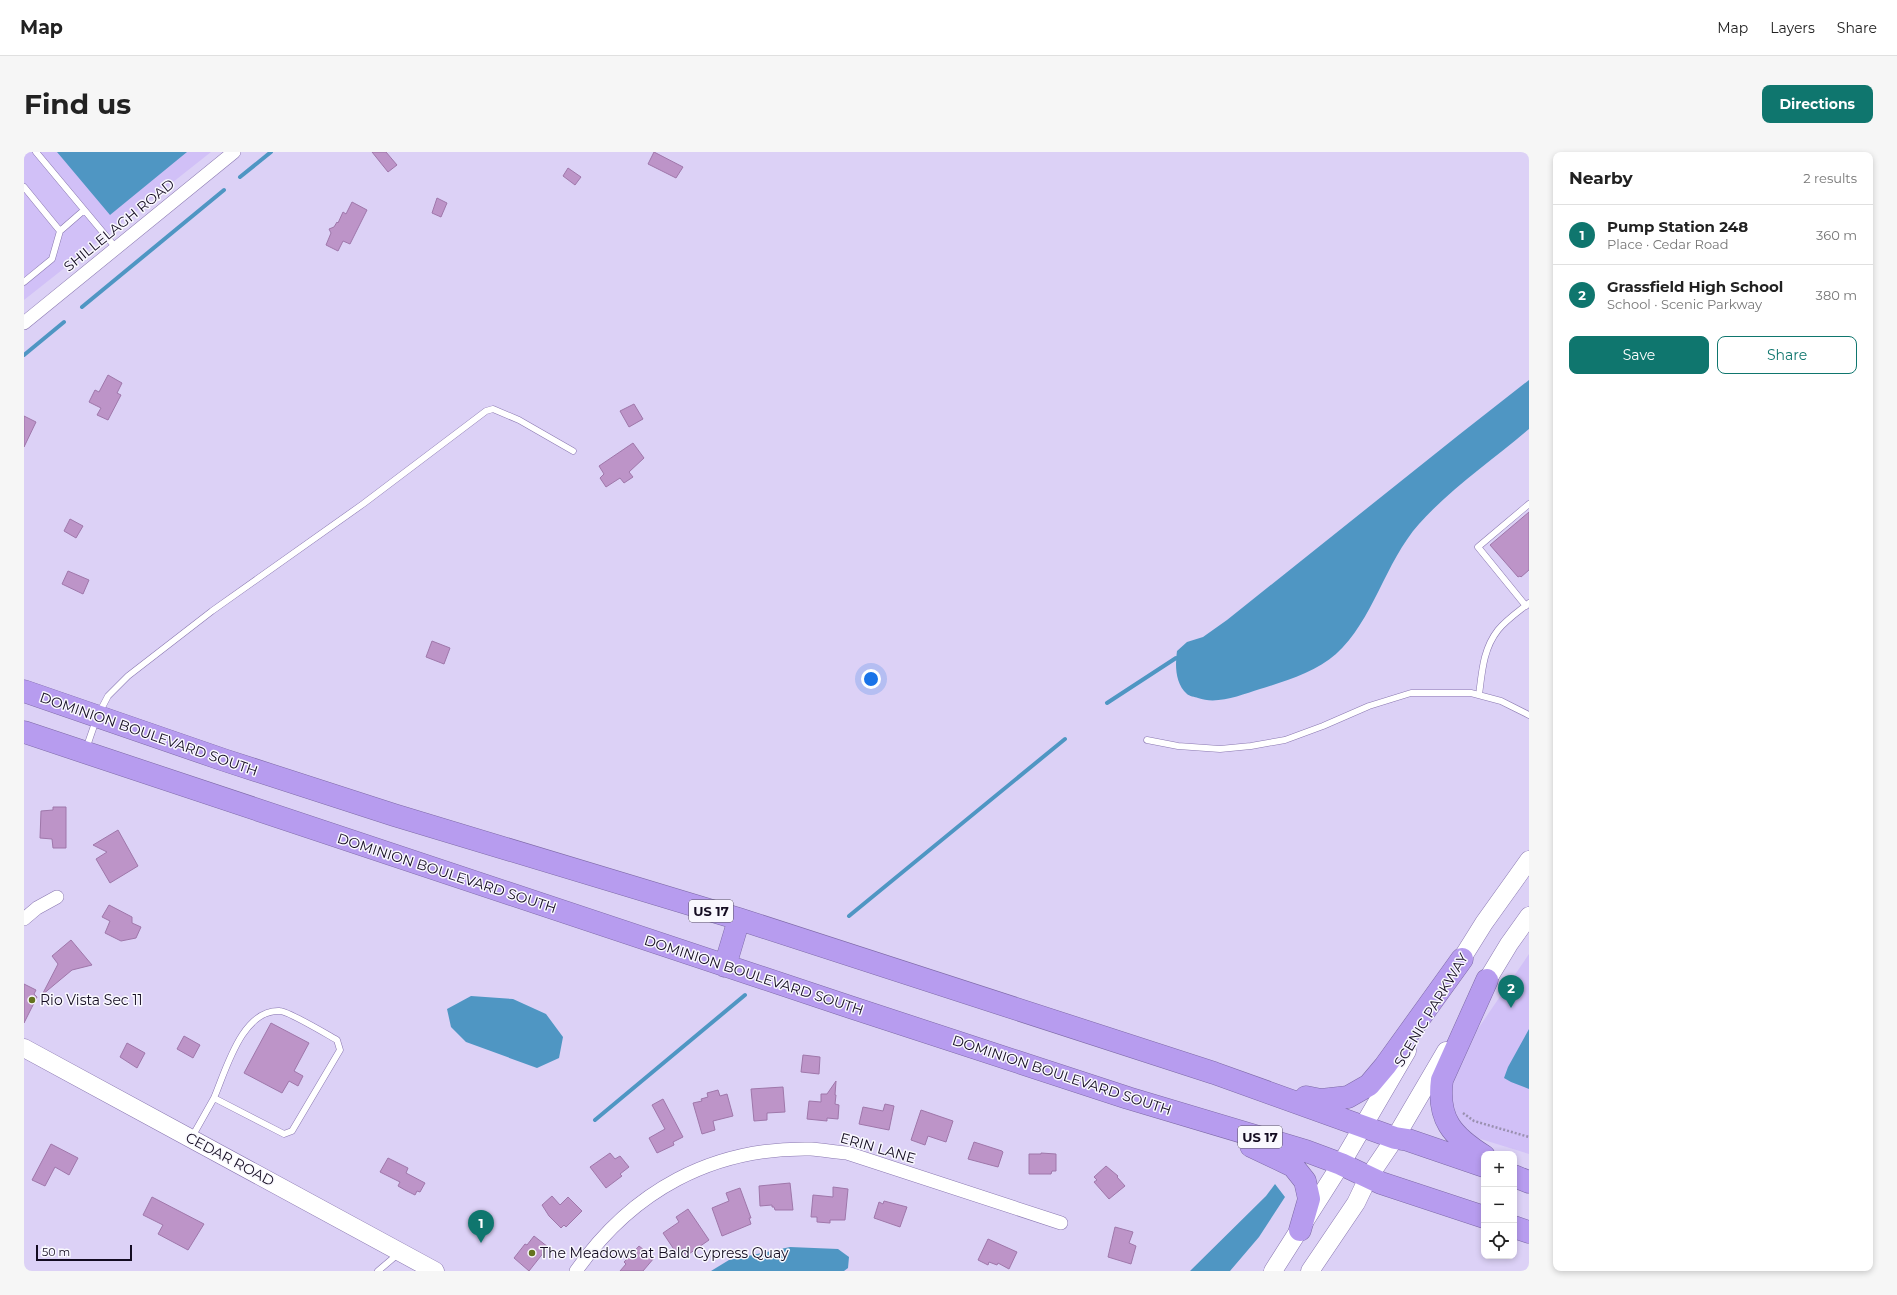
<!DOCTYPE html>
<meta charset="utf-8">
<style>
:root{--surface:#fff;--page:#f6f6f6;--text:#222;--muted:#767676;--line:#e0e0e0;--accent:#0f766e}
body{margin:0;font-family:Montserrat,sans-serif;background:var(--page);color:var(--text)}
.controls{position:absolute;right:12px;bottom:12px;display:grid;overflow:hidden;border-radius:8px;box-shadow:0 2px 6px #0003}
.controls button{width:36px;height:36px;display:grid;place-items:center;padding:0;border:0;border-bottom:1px solid var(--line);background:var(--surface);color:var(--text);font:20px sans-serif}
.scale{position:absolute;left:12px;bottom:10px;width:96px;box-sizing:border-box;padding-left:4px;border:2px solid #140c21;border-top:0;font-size:11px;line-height:14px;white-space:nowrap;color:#140c21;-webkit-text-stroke:3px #f9f8fe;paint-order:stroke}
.you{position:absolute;left:847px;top:527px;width:14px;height:14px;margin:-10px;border:3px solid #fff;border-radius:50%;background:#1a73e8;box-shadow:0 0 0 6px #1a73e833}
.badge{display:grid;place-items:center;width:26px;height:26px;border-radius:50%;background:var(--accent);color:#fff;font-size:13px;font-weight:700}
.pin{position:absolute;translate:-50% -33px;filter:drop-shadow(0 1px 2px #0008)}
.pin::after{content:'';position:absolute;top:21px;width:14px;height:12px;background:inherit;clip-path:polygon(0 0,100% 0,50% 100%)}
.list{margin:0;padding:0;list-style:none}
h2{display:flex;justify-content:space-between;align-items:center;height:52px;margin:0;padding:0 16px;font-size:17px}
h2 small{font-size:13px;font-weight:400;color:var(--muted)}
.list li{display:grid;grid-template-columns:26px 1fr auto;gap:12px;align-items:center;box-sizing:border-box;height:60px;padding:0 16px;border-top:1px solid var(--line)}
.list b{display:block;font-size:15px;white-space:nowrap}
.list p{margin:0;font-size:13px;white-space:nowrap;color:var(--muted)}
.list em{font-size:13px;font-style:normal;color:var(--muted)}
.actions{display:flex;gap:8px;padding:12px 16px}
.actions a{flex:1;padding:9px 0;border:1px solid var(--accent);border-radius:8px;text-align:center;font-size:14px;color:var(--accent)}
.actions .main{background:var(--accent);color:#fff}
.icon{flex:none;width:22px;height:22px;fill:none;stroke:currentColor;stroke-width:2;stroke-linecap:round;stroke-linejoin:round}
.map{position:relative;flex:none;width:1505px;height:1119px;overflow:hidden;border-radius:8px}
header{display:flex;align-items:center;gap:24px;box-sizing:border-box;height:56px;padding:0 20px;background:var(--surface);border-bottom:1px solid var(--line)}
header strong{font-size:19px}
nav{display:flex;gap:22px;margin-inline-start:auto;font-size:14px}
.intro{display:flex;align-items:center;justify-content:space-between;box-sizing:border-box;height:96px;padding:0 24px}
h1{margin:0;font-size:28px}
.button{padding:10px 18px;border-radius:8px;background:var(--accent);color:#fff;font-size:14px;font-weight:700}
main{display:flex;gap:24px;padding:0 24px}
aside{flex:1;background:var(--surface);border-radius:8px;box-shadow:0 2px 6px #0003}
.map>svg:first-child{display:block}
.built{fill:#d1c0f7}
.water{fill:#4f96c3}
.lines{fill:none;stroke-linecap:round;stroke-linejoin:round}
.stream{stroke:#4f96c3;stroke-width:4}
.building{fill:#bd94c8;stroke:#9f77aa}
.lane-casing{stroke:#8977b0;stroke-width:7}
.street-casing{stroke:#8977b0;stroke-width:14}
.secondary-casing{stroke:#8977b0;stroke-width:19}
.highway-casing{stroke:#7e6aa7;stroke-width:23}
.path{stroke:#9a90b0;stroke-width:2.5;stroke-dasharray:2 2;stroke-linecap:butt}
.lane{stroke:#fff;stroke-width:6}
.street{stroke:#fff;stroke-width:13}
.secondary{stroke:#fff;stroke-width:18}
.highway{stroke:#b79cef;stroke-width:22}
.poi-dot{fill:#64731f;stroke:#f9f8fe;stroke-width:1.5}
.labels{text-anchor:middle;stroke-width:3;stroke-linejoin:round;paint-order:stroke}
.shield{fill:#f9f8fe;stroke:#595363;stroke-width:1}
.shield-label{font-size:13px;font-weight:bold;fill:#140c21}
.street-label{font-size:14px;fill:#140c21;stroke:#f9f8fe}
.poi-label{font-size:14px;fill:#140c21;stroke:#f9f8fe;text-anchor:start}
</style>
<header>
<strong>Map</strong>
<nav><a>Map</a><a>Layers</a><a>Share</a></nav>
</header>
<div class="intro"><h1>Find us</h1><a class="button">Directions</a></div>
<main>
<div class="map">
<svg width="1505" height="1119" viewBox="0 0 1505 1119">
<rect width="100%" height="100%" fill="#dcd1f6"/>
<!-- built -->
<path class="built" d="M0,0h187l-187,148z
M1505,802v200l-71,-22 -11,-49 9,-22z"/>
<!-- water -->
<path class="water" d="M33,0h130l-77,63z
M1505,228v49c-35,30 -80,61 -110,95 -34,38 -46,97 -83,130 -20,18 -50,27 -76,35 -19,6 -43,16 -62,9 -3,-1 -9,-2 -11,-4 -12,-11 -12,-29 -10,-43l10,-9 16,-5 24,-17 233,-186z
M447,844l42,3 33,15 17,23 -4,21 -22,10 -71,-26 -15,-15 -4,-18z
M1505,877v60l-18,-7 -7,-4 4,-11z
M1251,1032l10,13 -26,40 -29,34h-40l76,-75z
M766,1095l48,2 11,8 -1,11 -4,3h-133l18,-11z"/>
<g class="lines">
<!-- stream -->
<path class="stream" d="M216,25l31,-25
M58,155l142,-117
M0,203l40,-33
M1083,551l69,-45
M825,764l216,-177
M571,968l150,-125"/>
</g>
<!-- building -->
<path class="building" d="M348,0h14l11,13 -9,7z
M630,0l29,15 -7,11 -28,-14z
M544,16l13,9 -6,8 -12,-9z
M413,46l10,5 -6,14 -9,-4z
M328,50l15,8 -17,34 -7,-3 -5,10 -12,-6 5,-12 -2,-4 5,-2 3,-5 1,1 5,-11 3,2z
M84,223l14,8 -5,10 4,2 -13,25 -11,-5 4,-7 -12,-6 6,-12 4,2z
M610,252l9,15 -14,8 -9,-16z
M0,264l12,6 -12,25z
M609,291l11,15 -15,14 4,5 -9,6 -4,-5 -14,9 -6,-9 4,-4 -5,-8z
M1505,360v58l-8,7 -1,-1 -2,1 -28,-32z
M46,367l13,7 -7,12 -12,-7z
M44,419l21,9 -6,14 -21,-10z
M408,489l18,7 -6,16 -18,-7z
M29,655h13v41h-13l-1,-9 -12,-1 1,-27 12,-1z
M94,678l20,36 -28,17 -14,-24 11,-7 -14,-7z
M85,753l23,12v6l9,4 -5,11 -15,3 -16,-8 5,-12 -8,-4z
M47,788l21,25 -20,5 -30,25 16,-31 -6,-8z
M0,832l12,6 -2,4 3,3 -13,26z
M247,871l38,20 -15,28 9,5 -5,10 -9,-5 -7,12 -38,-20z
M160,884l16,9 -7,13 -16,-9z
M103,891l18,10 -8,15 -17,-11z
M779,903l17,2 -1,17 -18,-2z
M812,929l-1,14h1l-1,9 4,1 -1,14 -11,-1v3l-20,-2 2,-18 12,1v-8h6z
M759,935l2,25 -18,1v7l-13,1 -3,-32z
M694,938l2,6 7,-2 6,22 -20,5 2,9 -13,4 -9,-31 9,-2 -1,-2 7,-2 -1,-4z
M639,947l20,38 -10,5 1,3 -17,8 -8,-15 16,-9 -13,-24z
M861,952l9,2 -5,24 -30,-6 4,-17 20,4z
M897,958l32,11 -7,21 -18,-6 -3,9 -14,-5z
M950,990l28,9 1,1 -5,15 -30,-8z
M27,992l27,14 -9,17 -14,-8 -10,19 -13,-6z
M586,1001l5,6 5,-3 9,11 -9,7 2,2 -16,12 -16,-21z
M1017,1001l15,1v17h-4l-1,3h-22v-20h12z
M364,1006l20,10 -2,5 19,10 -5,9 -3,-1 -2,4 -10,-5 -7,-4 2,-4 -20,-10z
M1082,1014l12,10 -1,1 8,9 -16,13 -15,-17 3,-2 -3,-3z
M766,1031l3,27h-18l-1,-3h-2v-2l-12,1 -1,-20z
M809,1035l15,2 -3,31h-15v3l-13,-1v-5h-6l2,-22 20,2z
M716,1036l11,30h-2l2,6 -29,12 -10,-28 17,-7 -3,-8z
M528,1044l8,9 8,-8 14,14 -16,16 -2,-2 -3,3 -12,-12 -7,-11z
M128,1045l52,27 -16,26 -30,-16 5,-9 -20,-10z
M860,1049l23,6 -7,20 -26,-9 5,-16 4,2z
M664,1057l21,31 -23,16 -3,-6 -6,4 -14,-21 16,-11 -3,-5z
M1091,1075l18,5 -4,11 7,3 -5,18 -23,-7z
M510,1084l14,11 -19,24 -15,-13 11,-14 2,1z
M964,1087l29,13 -8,17 -11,-6 -1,2 -8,-3 -1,3 -10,-5z
M615,1094l15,12 -11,13h-23l6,-7 -2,-2z"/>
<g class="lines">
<!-- lane casing -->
<g class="lane-casing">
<path id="lane" d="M12,0l80,96
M0,35l36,44
M0,130l28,-23 8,-28 23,-20
M1502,454l-48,-59 51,-43
M1455,543c3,-23 4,-46 19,-65 8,-10 21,-19 31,-27
M1123,588l31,6 42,3 31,-3 34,-6 38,-14 46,-20 42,-13h60l30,8 28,14
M62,597l11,-32 11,-21 20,-20 84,-65 151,-107 123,-93 7,-2 26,11 54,31
M168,985l22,-39 70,36 8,-3 48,-81 -3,-10c-9,-5 -49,-29 -57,-29 -38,-2 -54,59 -66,87
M354,1119l20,-17"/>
</g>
<!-- street casing -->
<g class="street-casing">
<path id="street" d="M0,171l210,-171
M0,767l13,-11 20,-11
M552,1119c56,-80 136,-124 235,-122 12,1 24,3 36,4l214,70"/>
</g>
<!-- secondary casing -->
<g class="secondary-casing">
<path id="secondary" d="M1430,819l30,-48 45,-63
M1456,840l29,-48 20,-28
M0,896l411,223
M1249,1119l68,-107 66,-113
M1286,1119l46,-68 12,-25 27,-40 51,-87"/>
</g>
<!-- highway casing -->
<g class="highway-casing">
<path id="highway" d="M0,539l200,69 170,55 345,104 475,154 181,65 13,2 76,26
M0,580l826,275 278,91 178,53 35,13 40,19 103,34
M701,814l14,-47
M1282,945l15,3 27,-3 21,-12 16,-19 77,-107
M1227,994l42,20 12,15 4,18 -9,31
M1460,1004c-32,-20 -47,-37 -42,-76l45,-100
M1490,1024l15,6
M1490,1075l15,5"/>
</g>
<!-- path -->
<path class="path" d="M1439,961l11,8 55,16"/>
<!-- lane -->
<use href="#lane" class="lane"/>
<!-- street -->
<use href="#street" class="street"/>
<!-- secondary -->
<use href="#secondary" class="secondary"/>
<!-- highway -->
<use href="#highway" class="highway"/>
</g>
<!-- markers -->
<g class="poi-dot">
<circle cx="8" cy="848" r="4"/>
<circle cx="508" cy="1101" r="4"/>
</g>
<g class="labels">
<!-- shield labels -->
<g class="shield">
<rect x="665" y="748" width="44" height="22" rx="3"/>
<rect x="1214" y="974" width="44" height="22" rx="3"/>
</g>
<g class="shield-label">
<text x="687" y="764">US 17</text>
<text x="1236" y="990">US 17</text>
</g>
<!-- street labels -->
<g class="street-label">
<text transform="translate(95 73) rotate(-39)" y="5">SHILLELAGH ROAD</text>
<text transform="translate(125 582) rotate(19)" y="5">DOMINION BOULEVARD SOUTH</text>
<text transform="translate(423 721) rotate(18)" y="5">DOMINION BOULEVARD SOUTH</text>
<text transform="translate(730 823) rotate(18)" y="5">DOMINION BOULEVARD SOUTH</text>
<text transform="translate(1407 858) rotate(-59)" y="5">SCENIC PARKWAY</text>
<text transform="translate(1038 923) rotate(18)" y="5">DOMINION BOULEVARD SOUTH</text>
<text transform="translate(854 996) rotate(16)" y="5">ERIN LANE</text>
<text transform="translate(206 1007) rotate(28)" y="5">CEDAR ROAD</text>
</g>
<!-- poi labels -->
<g class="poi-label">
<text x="16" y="853">Rio Vista Sec 11</text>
<text x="516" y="1106">The Meadows at Bald Cypress Quay</text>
</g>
</g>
</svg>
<div class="controls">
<button>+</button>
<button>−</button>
<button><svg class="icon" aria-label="locate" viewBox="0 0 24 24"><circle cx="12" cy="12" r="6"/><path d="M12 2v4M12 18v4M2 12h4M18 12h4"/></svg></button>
</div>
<div class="scale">50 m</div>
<div class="you"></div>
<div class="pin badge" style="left:457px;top:1091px">1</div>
<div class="pin badge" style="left:1487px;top:856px">2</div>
</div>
<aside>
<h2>Nearby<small>2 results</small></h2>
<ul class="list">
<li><span class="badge">1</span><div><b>Pump Station 248</b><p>Place · Cedar Road</p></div><em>360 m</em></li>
<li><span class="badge">2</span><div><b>Grassfield High School</b><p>School · Scenic Parkway</p></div><em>380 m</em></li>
</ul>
<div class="actions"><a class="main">Save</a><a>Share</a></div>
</aside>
</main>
